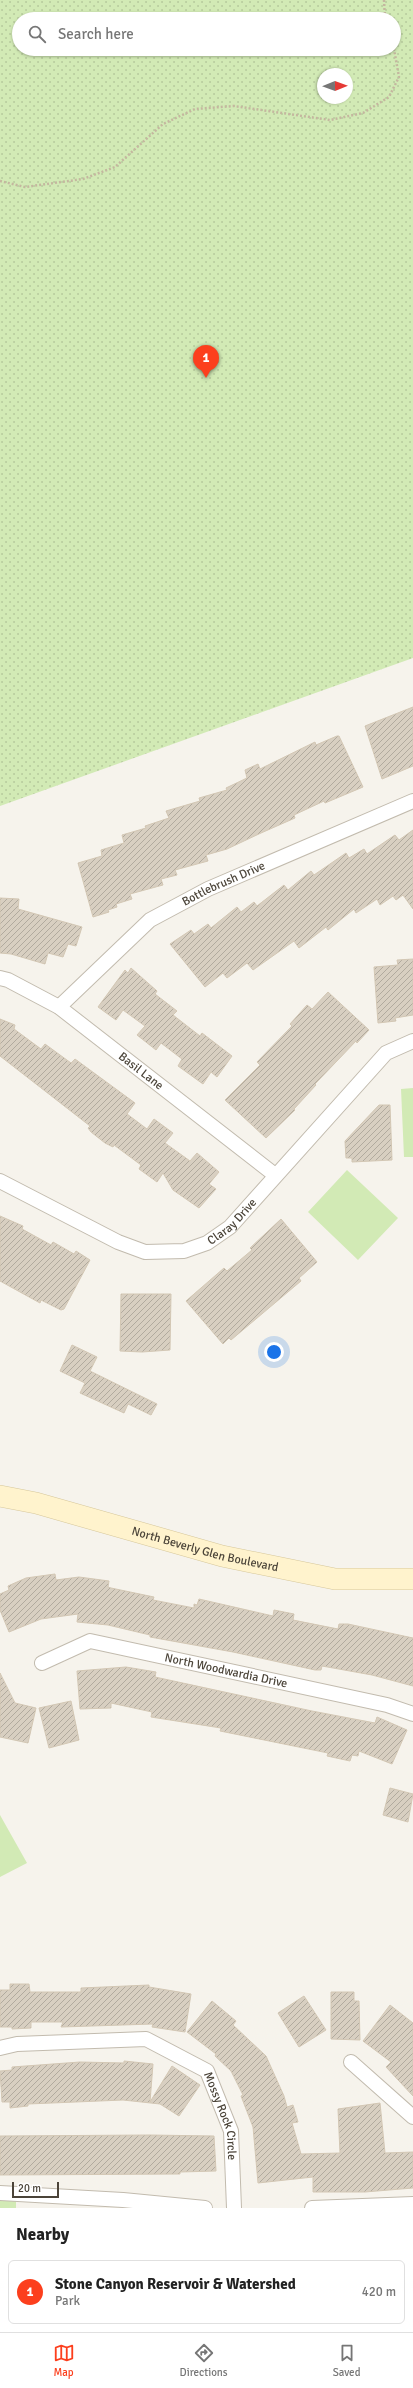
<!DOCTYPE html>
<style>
:root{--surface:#fff;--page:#f2f2f2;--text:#222;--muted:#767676;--line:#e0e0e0;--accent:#fc3f1d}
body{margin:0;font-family:Signika,sans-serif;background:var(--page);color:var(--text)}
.compass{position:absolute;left:317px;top:68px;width:36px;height:36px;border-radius:50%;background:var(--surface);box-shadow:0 1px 3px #0004;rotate:89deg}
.scale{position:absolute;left:12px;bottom:10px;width:47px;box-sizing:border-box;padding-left:4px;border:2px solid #4b4439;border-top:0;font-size:11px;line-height:14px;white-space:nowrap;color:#4b4439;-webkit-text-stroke:3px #fff;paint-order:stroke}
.you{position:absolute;left:274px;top:1352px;width:14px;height:14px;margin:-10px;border:3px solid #fff;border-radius:50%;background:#1a73e8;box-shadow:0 0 0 6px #1a73e833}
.badge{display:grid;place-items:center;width:26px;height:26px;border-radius:50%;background:var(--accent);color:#fff;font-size:13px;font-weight:700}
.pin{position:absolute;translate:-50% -33px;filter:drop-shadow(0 1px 2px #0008)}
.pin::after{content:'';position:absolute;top:21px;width:14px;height:12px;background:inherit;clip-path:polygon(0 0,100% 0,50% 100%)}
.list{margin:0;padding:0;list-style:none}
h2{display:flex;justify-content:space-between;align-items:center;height:52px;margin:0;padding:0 16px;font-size:17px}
h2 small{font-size:13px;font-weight:400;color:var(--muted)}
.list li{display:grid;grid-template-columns:26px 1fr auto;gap:12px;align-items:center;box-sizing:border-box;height:64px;margin:0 8px 8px;padding:0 8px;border:1px solid var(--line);border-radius:6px}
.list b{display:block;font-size:15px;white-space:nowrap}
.list p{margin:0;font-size:13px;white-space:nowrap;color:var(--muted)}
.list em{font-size:13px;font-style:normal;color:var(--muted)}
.icon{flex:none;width:22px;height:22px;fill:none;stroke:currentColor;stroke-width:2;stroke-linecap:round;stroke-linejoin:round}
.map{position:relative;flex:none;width:413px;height:2208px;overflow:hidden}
.search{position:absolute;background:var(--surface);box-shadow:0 1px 3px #0004;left:12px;right:12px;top:12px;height:44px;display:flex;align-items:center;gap:10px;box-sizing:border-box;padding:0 14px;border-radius:22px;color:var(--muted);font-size:15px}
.sheet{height:124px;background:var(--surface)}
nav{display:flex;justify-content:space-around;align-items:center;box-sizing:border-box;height:56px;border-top:1px solid var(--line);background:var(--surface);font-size:11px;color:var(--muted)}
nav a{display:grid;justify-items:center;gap:2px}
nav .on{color:var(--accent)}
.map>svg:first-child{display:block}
.grass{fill:#d2eab5}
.park{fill:url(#park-dots);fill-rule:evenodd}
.building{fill:url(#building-hatch);stroke:#d3c7b4}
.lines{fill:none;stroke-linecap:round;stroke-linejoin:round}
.minor-casing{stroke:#c2bbae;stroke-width:16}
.secondary-casing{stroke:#d6c79b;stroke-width:22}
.path{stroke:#c4b79f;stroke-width:2.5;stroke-dasharray:2 2;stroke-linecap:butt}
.minor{stroke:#fff;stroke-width:14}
.secondary{stroke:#fff3cd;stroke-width:21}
.labels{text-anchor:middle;stroke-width:3;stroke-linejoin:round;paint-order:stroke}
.street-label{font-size:12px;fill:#4b4439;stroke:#fff}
</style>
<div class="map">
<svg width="413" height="2208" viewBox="0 0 413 2208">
<defs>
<pattern id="park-dots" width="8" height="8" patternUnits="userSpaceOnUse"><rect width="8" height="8" fill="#d2eab5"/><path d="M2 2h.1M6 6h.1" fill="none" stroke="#b6ca9c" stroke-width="1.8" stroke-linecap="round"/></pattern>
<pattern id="building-hatch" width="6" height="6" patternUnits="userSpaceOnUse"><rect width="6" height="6" fill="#d8cfc1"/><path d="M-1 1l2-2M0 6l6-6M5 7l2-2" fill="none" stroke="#b1aa9e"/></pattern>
</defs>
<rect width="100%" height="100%" fill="#f6f3ec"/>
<!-- grass -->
<path class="grass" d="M413,1088v69h-9l-3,-68z
M347,1170l51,48 -40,42 -50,-48z
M0,1815l27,48 -27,14z
M0,2193l16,1v14h-16z"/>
<!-- park -->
<path class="park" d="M0,0h413v658l-413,148zM19,19h375v30h-375zM323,74h24v24h-24z"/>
<!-- building -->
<path class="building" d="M413,707v59l-31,13 -17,-53z
M337,736h2l24,51 -38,16 -1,-2 -30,14 1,3 -34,15 -34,16 -21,6 2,6 -33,9 2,5 -16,4 2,6 -33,9 2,5 -16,5 1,3 -9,3 1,2 -16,5 -15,-54 24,-7 -1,-6 23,-7 -2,-8 24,-7 -1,-2 24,-8 -3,-7 34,-10 -1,-3 28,-8 -1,-2 21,-10 -2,-8 13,-6 2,5 55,-27 1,3z
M413,830v79l-10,-14 -7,5 -3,-4 -13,9 -3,-6 -21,14 -2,-4 -26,21 -2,-3 -27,21 -5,-7 -41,29 -6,-7 -20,15 -4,-5 -18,14 -35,-43 21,-14 3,4 14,-10 3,4 26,-21 4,5 13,-10 3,4 27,-21 4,5 23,-19 3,4 32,-22 3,5 15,-9 3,5 28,-19 4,5z
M0,898l19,1 -1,10 64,18 -6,19 -8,-2 -5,13 -15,-4 -3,11 -34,-10 -11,-1z
M413,959v56l-18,3 1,3 -18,2 -4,-56 24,-2 -1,-5z
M131,968l26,23 -2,3 22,17 -4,4 27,21 2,-3 30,23 -15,21 -6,-5 -8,12 -25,-18 4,-7 -21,-16 -5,7 -19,-15 8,-9 -22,-16 -7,10 -18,-13 27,-37 3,3z
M328,992l41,38 -12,13 -1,-2 -41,43 1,1 -22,24 1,1 -29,28 -41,-38 35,-35 -3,-3 35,-36 -2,-2 17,-19 5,4z
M0,1019l15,6 -1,4 27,20 4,-5 26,19 4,-4 60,44 -8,11 20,15 7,-10 19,14 -8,10 25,18 7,-8 22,19 -10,12 7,5 -17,19 -26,-18 -10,-17 -6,9 -18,-13 2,-4 -27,-20 -1,2 -8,-4 -14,-11 -3,-4 2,-2 -90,-70z
M379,1105h11l2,55 -40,2v-4h-6l-1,-17z
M0,1216l23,10 -1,3 29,16 2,-3 21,12 2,-3 14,9 -26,49 -3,1 -20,-10 -1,3 -40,-22z
M281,1219l36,43 -18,16 2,3 -70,59 -2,-2 -6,6 -37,-43 38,-33 3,3 25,-21 -2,-2z
M121,1294h50l-1,56 -28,2 -22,-1z
M72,1345l25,12 -7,14 67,33 -6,11 -23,-11 -4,9 -44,-20 5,-10 -25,-12z
M55,1574l1,6 23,-3 30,4 -1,6 3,1 43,9 -1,3 41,8v-4l3,1 2,-6 74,17 1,-6 20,4 -1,6 45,9 1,-5h9l65,14v48l-41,-11 -50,-9 -1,4h-6l-82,-18 -83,-15v-2l-42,-10 -31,-3 1,-8 -37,5 -32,13 -9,-22v-16l9,-4 -1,-4 18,-8z
M126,1667l30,5 -1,5 157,34 63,12 2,-6 30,13 -15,34 -33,-13 -1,5 -6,-1 -2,6 -23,-5 1,-3 -108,-22 1,-3 -70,-11 1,-5 -41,-9v5l-31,1 -3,-38z
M0,1673l15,30 21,5 -8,35 -28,-6z
M71,1701l8,39 -30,8 -10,-40z
M390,1788l23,6 -5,28 -25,-7z
M10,1984h19l1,8h51v-4l68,-3v2l42,7 -6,38 -33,-5 1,-3 -92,3 2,-5h-32v6l-19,1v-2h-12v-37h10z
M331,1992h23v9h5l1,39 -29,-1z
M304,1996l22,34 -27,17 -21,-34z
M212,2001l24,20 -3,4 33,31 18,40 3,11 6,-2 5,17 -6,1 9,31 39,-1 -2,-44 42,-6 5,50 28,-1v36l-48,4h-52v-15l-55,6 -5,-56 -12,-31 2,-1 -12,-24 -16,-15 1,-2 -29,-22z
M390,2005l23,18v73l-27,-29 5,-5 -28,-21z
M124,2061l29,3 -3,38 22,-36 28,19 -21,31 -19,-12 -37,-4 -95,4v2l-18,2v-6h-8l-2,-31 12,-1v-3l68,-5 44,1z
M149,2135l65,1 2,35 -36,1v2l-180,1v-39z"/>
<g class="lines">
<!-- minor casing -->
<g class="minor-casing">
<g id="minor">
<path id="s1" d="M0,978l8,2 51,27 216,168"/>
<path id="s2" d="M59,1007l91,-87 58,-31 205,-88"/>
<path id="s3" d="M0,1181l118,61 27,10 39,-1 23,-8 23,-16 156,-174 27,-12"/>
<path id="s4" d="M42,1663l48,-22 297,64 26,9"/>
<path id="s5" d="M0,2048l17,-4 129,-5 61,32 24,60 3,77"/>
<path d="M351,2062l62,55"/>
<path d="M0,2193l123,7 82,8"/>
<path d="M312,2208l101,-4"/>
</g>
</g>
<!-- secondary casing -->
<g class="secondary-casing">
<g id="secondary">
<path id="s6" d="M0,1496l36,7 186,53 113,23h78"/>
</g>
</g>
<!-- path -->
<path class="path" d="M384,0l1,19
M0,181l25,6 58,-8 32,-12 48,-43 32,-15 39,-3 96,14 33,-7 26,-16 10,-20 -5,-28"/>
<!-- minor -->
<use href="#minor" class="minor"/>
<!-- secondary -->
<use href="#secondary" class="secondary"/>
</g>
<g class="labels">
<!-- street labels -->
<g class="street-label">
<text dy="4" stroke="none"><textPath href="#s2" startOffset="208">Bottlebrush Drive</textPath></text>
<text dy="4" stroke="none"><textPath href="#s1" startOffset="170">Basil Lane</textPath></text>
<text dy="4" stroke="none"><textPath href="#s3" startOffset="258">Claray Drive</textPath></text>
<text dy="4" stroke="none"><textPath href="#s6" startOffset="212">North Beverly Glen Boulevard</textPath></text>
<text dy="4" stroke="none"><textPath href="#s4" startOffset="192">North Woodwardia Drive</textPath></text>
<text dy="4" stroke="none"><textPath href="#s5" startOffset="263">Mossy Rock Circle</textPath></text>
</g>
</g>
</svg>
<svg class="compass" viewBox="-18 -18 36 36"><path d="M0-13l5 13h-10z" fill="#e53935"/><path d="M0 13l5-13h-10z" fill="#767676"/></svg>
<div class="scale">20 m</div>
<div class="you"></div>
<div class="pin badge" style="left:206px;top:378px">1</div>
<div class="search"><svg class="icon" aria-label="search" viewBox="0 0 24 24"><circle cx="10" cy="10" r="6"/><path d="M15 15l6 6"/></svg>Search here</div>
</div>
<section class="sheet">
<h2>Nearby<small></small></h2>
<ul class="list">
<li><span class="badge">1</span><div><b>Stone Canyon Reservoir &amp; Watershed</b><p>Park</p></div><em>420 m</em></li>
</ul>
</section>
<nav>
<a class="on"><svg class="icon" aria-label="map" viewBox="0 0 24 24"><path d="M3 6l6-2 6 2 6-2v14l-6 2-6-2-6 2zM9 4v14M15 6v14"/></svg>Map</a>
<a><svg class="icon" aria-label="directions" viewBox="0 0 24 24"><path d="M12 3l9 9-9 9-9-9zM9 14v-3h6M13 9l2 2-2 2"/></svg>Directions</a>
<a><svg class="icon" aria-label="saved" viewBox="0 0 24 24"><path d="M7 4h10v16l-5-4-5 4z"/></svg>Saved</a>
</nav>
